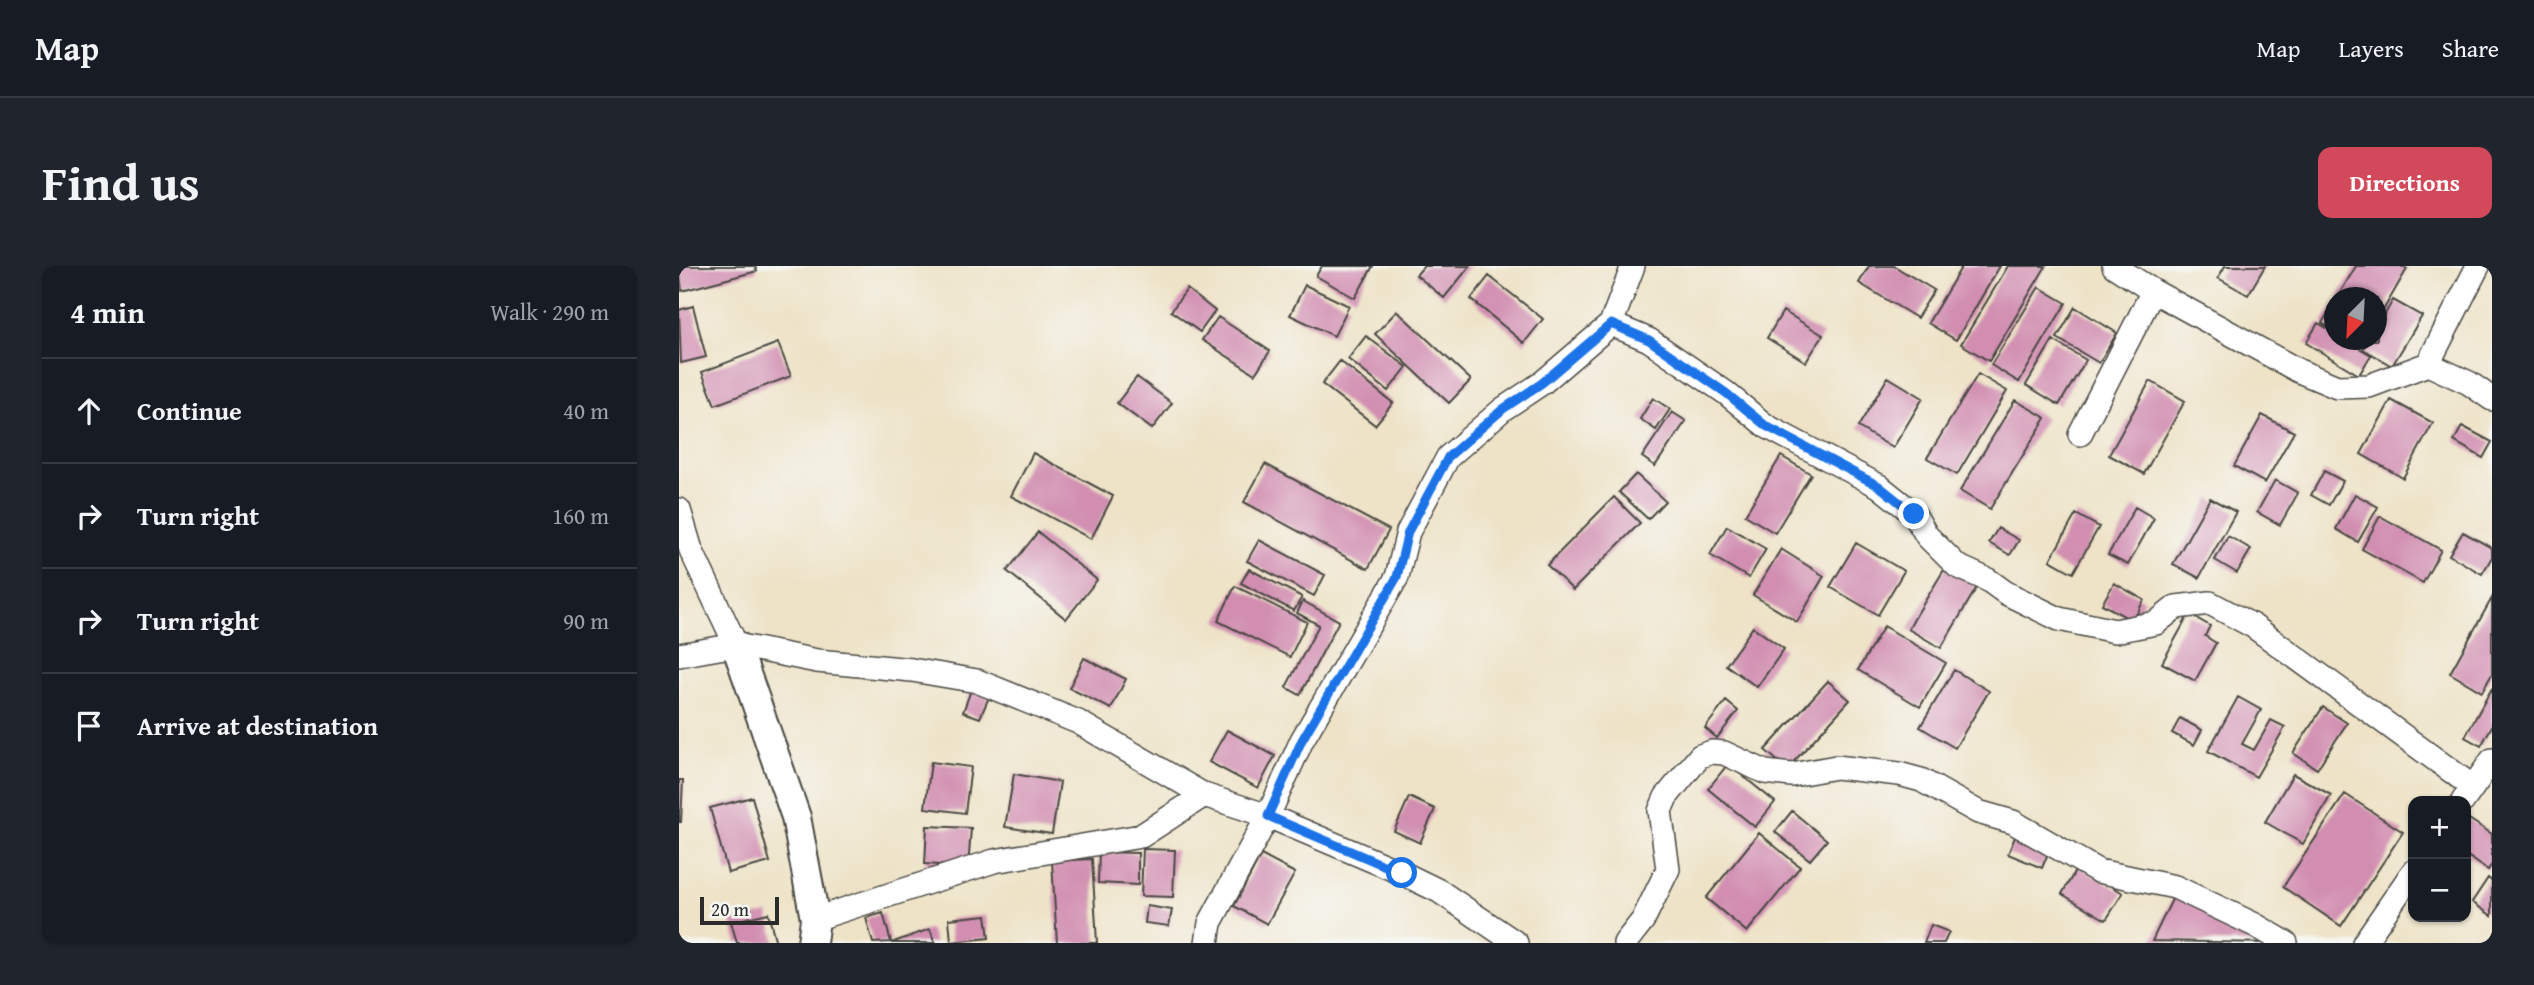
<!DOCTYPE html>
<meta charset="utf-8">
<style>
:root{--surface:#171b24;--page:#20242c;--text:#f1f3f6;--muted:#9ea1a6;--line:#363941;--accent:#d1495b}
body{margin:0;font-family:"Gentium Book Plus",serif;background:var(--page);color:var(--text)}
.controls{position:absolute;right:21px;bottom:21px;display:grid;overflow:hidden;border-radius:14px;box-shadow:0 2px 5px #0004}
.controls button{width:63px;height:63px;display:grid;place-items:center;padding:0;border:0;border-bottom:2px solid var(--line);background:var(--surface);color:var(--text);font:35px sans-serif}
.compass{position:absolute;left:1645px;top:21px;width:63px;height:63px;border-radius:50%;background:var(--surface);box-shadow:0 2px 5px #0004;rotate:204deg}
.scale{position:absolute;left:21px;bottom:18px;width:79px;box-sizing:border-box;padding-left:7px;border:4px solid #2b2b2b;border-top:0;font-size:19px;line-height:24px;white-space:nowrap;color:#2b2b2b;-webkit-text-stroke:5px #f6f6f2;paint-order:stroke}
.stop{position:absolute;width:21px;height:21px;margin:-16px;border:5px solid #1a73e8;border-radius:50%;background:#fff}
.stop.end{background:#1a73e8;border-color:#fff;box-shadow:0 2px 7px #0008}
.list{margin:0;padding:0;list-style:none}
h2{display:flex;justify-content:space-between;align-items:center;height:91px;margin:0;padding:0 28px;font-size:30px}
h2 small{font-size:23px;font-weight:400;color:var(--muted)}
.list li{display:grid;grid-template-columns:46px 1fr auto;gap:21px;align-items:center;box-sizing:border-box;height:105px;padding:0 28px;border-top:2px solid var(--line)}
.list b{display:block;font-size:26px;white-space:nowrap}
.list em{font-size:23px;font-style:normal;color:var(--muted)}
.icon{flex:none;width:38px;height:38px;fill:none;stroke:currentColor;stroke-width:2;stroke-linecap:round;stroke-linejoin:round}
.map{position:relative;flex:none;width:1813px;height:677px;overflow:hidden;border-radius:14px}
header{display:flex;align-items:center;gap:42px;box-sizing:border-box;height:98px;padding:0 35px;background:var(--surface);border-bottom:2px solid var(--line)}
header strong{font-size:33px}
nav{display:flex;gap:38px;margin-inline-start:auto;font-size:24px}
.intro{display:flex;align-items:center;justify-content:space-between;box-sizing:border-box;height:168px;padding:0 42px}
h1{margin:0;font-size:49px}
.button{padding:18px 32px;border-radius:14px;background:var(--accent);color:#fff;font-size:24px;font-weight:700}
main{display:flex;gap:42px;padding:0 42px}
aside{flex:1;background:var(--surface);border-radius:14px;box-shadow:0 2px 5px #0004}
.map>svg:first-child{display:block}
.building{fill:#d18eb1}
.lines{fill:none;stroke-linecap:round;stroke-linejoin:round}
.minor-casing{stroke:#484742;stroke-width:26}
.tertiary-casing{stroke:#484742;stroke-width:32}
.minor{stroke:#fff;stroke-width:23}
.tertiary{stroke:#fff;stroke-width:28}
.route{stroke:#1a73e8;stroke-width:9}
</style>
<header>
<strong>Map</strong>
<nav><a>Map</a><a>Layers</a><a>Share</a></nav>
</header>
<div class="intro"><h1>Find us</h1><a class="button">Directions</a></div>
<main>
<aside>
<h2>4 min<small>Walk · 290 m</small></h2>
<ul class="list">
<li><svg class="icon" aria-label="ahead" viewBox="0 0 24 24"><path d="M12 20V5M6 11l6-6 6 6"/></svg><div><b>Continue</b></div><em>40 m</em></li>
<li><svg class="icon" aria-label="right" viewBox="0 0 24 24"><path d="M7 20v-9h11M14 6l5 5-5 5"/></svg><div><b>Turn right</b></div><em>160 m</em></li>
<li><svg class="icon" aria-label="right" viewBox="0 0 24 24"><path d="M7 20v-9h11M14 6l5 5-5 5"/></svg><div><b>Turn right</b></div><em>90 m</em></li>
<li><svg class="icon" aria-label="arrive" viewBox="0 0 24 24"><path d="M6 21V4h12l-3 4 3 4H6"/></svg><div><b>Arrive at destination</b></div></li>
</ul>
</aside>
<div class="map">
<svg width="1813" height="677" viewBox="0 0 1813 677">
<rect width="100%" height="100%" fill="#f6f6f2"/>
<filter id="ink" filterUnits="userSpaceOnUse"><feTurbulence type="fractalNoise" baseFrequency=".0143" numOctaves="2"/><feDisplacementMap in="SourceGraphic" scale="14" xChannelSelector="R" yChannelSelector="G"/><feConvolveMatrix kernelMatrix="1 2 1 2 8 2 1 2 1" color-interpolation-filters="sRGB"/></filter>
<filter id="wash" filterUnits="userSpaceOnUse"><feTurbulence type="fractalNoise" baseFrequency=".00686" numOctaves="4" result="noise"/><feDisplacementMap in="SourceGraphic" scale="28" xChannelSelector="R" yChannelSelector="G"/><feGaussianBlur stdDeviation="1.57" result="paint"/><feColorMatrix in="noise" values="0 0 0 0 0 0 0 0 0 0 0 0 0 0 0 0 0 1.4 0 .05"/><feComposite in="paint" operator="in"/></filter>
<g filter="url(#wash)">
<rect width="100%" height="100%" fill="#eee3c7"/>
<g id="blocks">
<!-- building -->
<path class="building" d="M0,0h76l2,5 -75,20z
M643,0h51l-18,32 -39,-22z
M745,0h46l-26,32 -28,-23z
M1190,0h25l40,24 -17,28 -58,-35z
M1283,0h38l-44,74 -28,-17z
M1329,0h38l-57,95 -28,-17z
M1546,0h40l-17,29 -30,-17z
M1677,0h45l6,3 -30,52v-23h-40z
M810,10l54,43 -19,24 -53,-44z
M626,19l44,21 -15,30 -44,-21z
M1360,21l27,16 -47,79 -28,-17z
M508,23l28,22 -15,21 -29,-21z
M1714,34l29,16 -30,50 -29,-17 6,-9h8v-12z
M1656,36v29l-13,-8z
M14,40l13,51 -25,6 -2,-53z
M1396,41l42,26 -18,30 -42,-25z
M718,45l74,69 -22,23 -74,-69z
M1104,45l40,24 -17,27 -39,-24z
M539,51l52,34 -15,23 -53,-34z
M1639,57l17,10v7h10l26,15 -12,20 -53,-32z
M687,70l41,31 -19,24 -40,-32z
M1374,74l33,20 -27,45 -33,-20z
M99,77l13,33 -76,29 -13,-33z
M661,95l53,42 -18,22 -53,-41z
M1299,108l29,17 -50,84 -30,-17z
M458,111l35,26 -20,26 -35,-26z
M1209,111l35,21 -30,50 -35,-21z
M1471,115l35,20 -41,73 -35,-19z
M974,132l17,11 -14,21 -16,-11z
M1336,134l31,18 -56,91 -30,-18z
M1712,134l42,23 -30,55 -42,-24z
M993,146l14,9 -31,45 -13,-9z
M1583,149l32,17 -29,51 -31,-17z
M1783,160l30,16 -9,16 -29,-17z
M354,187l80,43 -22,43 -80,-43z
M1102,190l30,18 -36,59 -30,-18z
M586,198l124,66 -21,39 -124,-67z
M1645,205l19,10 -14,24 -18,-10z
M957,208l29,27 -17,18 -29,-27z
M1596,214l23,13 -18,32 -23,-13z
M1676,228l23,13 -20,35 -22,-13z
M935,231l26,26 -67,67 -26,-25z
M1531,232l26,14 -37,66 -26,-14z
M1456,241l19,11 -26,47 -20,-10z
M1397,248l23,13 -26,46 -23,-13z
M1701,250l61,34 -18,33 -61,-34z
M1048,260l39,23 -17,29 -39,-23z
M1319,262l21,12 -9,15 -21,-12z
M359,266l59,48 -31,39 -59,-48z
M1784,266l29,16v9l-10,17 -33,-19z
M1549,270l23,13 -14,24 -22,-13z
M580,274l66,35 -11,21 -67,-35z
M1177,277l48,28 -26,44 -48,-28z
M1102,283l43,27 -27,46 -44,-27z
M1266,302l32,19 -36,61 -33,-19z
M570,303l53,28 -8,14 -53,-28z
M1435,317l30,17 -11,21 -31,-17z
M556,320l72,36 -17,35 -72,-36z
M1813,332v76l-10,18 -32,-19z
M624,335l36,20 -39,74 -14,-8 33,-62 -22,-12z
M1510,348l21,12 -5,10 11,7 -21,38 -33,-18z
M1205,360l62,37 -26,44 -62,-37z
M1074,361l31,22 -27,38 -31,-22z
M405,392l42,21 -15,30 -42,-21z
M1275,404l35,21 -34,57 -35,-21z
M1149,415l22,19 -63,69 -22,-19z
M1813,422v38l-11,20 -16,-9z
M292,424l18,7 -9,21 -17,-6z
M1559,431l23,13 -19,34 12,6 17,-30 14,7 -29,50 -48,-26z
M1047,435l12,10 -21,27 -12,-10z
M1644,441l24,16 -30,46 -24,-16z
M1501,452l22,12 -8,15 -22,-12z
M548,464l48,26 -17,32 -49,-26z
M252,496l40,5 -6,46 -40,-5z
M1049,498l47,38 -20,25 -47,-38z
M335,508l46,8 -8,52 -47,-7z
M1614,508l38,21 -28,49 -38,-22z
M0,514h4l-2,42h-2z
M1666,528l58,38 -62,94 -58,-39z
M73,531l18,65 -42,11 -18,-65z
M730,531l26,12 -15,34 -26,-12z
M1113,545l35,29 -17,20 -35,-28z
M1790,553l23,15v30l-4,6 -22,-15v-32z
M248,560l44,2 -3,39 -43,-3z
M1338,566l34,14 -9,22 -34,-14z
M1080,567l41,34 -53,65 -41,-34z
M464,583l32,1 -2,47 -32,-1z
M420,586l39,1v32l-40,-2z
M582,589l34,18 -28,51 -33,-18z
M413,593l5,84h-40l-5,-82z
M1399,600l45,27 -17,27 -44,-26z
M1809,612l4,3v35l-20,-14z
M1495,629l98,48 -120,-2z
M468,640l25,4 -3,16 -24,-3z
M89,647l8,30h-39l-6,-21z
M204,647l8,29 -18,1 -7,-25z
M307,649l3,23 -38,4 -2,-23z
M1252,659l18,7 -5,11h-20z
M251,663l5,14h-44z"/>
</g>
</g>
<g filter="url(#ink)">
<use href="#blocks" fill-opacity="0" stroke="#484742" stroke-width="2"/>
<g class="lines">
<!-- minor casing -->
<g class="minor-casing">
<path id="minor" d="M1435,0l39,25 146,80 38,16 32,-1 59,-22 50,-98
M932,58l38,16 77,53 40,33 113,60 35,28 13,22 30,30 31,14 18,13 53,26 56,12 41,-8 20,-16 34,-4 43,23 220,161
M1749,98l41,19 23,16
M1401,168l73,-143
M0,244l12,40 45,95
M0,389l57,-10 81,16 95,9 65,11 101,41 126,73 64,21 134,57 37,18 77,52
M1784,535l29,-41
M136,653l179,-58 147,-25 63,-41
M528,677l3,-20 58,-107 34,-76 95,-163 11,-45 40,-75 55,-48 39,-26 69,-59 22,-58
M946,677l18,-23 25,-51 -8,-58 6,-14 34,-41 12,-4 12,1 41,19 27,3 44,-8 63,7 22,6 57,32 35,10 85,49 77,16 80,38 31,18
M1685,677l49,-71"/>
</g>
<!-- tertiary casing -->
<g class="tertiary-casing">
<path id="tertiary" d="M57,379l60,172 19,102 -3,24"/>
</g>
<!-- minor -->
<use href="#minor" class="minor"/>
<!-- tertiary -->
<use href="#tertiary" class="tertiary"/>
</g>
</g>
<g class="lines" filter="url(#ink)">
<!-- route -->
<path class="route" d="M723,607l-134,-57 34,-76 95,-163 11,-45 40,-75 55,-48 39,-26 69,-59 38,16 77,53 40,33 113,60 35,28"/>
</g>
</svg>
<div class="controls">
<button>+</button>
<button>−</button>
</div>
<svg class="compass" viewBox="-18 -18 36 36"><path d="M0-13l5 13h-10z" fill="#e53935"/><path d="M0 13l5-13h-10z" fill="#9ea1a6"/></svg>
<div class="scale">20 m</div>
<div class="stop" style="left:723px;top:607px"></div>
<div class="stop end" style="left:1235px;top:248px"></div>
</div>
</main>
